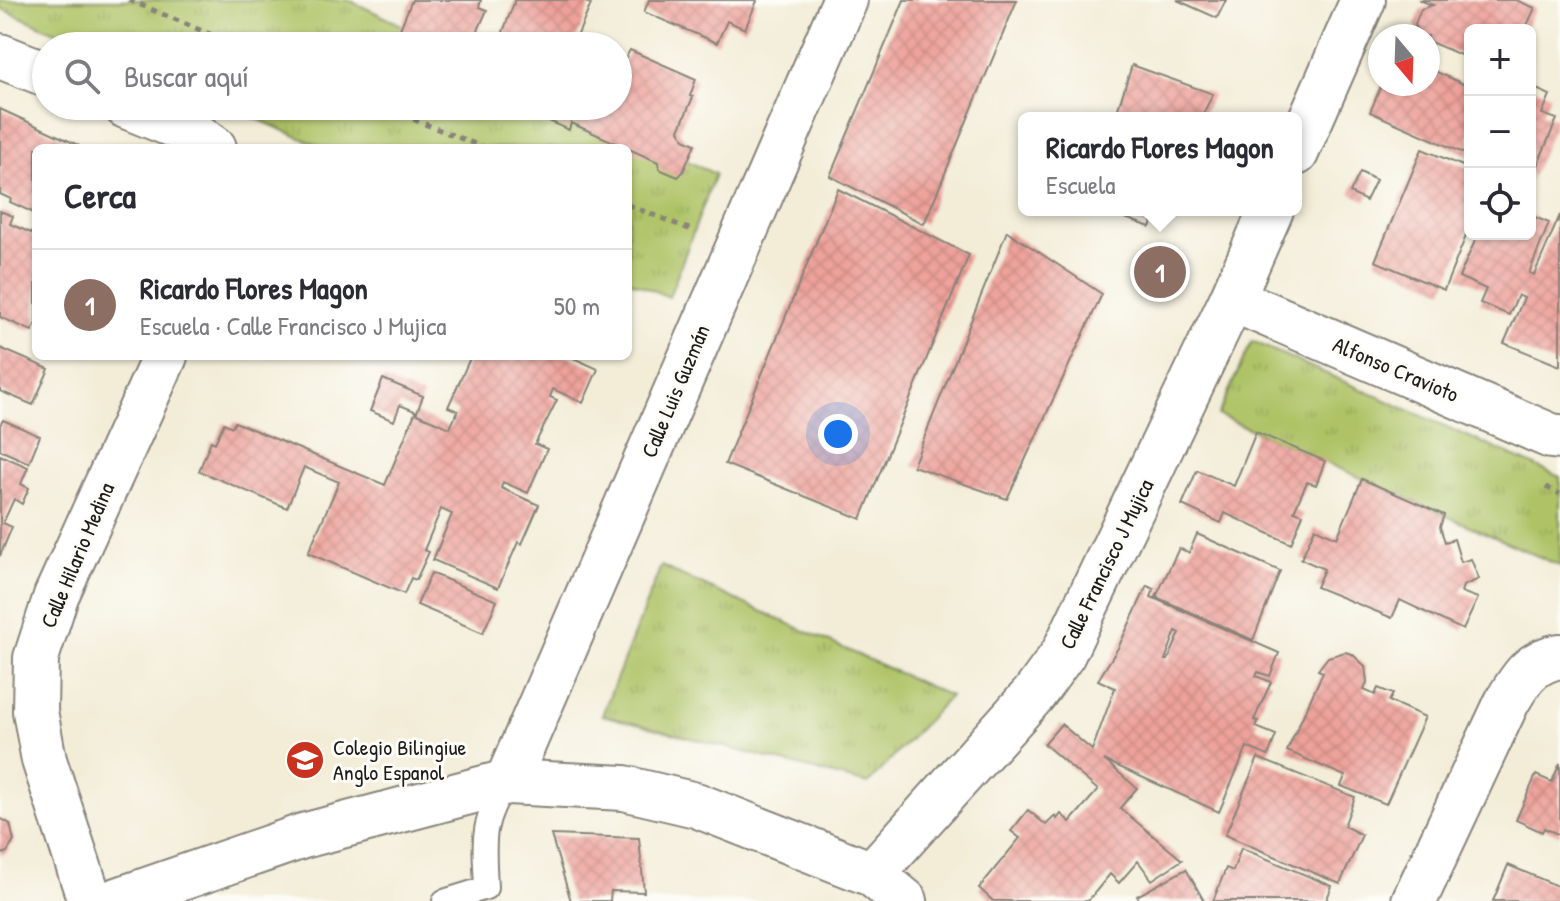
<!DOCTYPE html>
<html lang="es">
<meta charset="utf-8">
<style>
:root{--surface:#fff;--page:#f7f7f7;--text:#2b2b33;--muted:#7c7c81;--line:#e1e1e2;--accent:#c8321e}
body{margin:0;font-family:"Patrick Hand",sans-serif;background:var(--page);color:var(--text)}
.controls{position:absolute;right:24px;top:24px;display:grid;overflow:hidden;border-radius:12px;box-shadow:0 2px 6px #0004}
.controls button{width:72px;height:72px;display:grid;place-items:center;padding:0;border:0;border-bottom:2px solid var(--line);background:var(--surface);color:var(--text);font:40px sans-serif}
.compass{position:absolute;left:1368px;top:24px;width:72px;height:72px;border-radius:50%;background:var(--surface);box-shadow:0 2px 6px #0004;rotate:161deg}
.you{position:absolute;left:838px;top:434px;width:28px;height:28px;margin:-20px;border:6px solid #fff;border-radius:50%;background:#1a73e8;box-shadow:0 0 0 12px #1a73e833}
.badge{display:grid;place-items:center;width:52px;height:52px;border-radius:50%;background:var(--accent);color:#fff;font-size:26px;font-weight:700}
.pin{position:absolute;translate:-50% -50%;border:4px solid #fff;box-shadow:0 2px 8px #0006}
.popup{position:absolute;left:1018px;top:112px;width:284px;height:104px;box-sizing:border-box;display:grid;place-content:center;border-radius:12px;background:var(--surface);filter:drop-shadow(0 2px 6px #0005);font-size:26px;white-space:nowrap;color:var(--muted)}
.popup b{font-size:30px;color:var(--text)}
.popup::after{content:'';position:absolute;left:50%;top:100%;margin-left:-16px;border:16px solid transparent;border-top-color:var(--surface)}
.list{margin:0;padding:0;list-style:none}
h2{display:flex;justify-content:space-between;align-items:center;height:104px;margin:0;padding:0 32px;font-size:34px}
h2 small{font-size:26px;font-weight:400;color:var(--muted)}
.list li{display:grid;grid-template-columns:52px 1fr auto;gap:24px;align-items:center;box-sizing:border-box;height:112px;padding:0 32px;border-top:2px solid var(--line)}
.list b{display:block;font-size:30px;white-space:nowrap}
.list p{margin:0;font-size:26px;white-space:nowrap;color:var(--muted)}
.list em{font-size:26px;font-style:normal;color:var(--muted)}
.icon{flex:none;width:44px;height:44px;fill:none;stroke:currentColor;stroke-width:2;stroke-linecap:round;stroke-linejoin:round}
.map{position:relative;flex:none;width:1560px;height:901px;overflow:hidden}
.search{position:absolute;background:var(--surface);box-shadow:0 2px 6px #0004;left:32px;top:32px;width:600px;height:88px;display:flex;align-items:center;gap:20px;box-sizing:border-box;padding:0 28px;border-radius:44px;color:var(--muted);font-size:30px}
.panel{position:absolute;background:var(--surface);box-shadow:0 2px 6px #0004;left:32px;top:144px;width:600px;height:216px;border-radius:12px}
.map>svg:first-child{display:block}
.grass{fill:url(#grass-tufts);stroke:#667041;stroke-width:2}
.building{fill:url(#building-cross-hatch);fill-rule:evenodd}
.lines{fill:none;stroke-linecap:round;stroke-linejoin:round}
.lane-casing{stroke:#88847a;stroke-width:26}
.street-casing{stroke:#88847a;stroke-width:48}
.secondary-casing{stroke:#88847a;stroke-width:48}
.path{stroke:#88847a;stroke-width:5;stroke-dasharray:6 6;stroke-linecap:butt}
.lane{stroke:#fff;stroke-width:22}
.street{stroke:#fff;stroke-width:44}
.secondary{stroke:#fff;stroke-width:44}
.labels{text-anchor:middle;stroke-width:6;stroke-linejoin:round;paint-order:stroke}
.street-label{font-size:22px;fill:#1c1c1c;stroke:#fdfcf7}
.poi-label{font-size:22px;fill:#1c1c1c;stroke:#fdfcf7;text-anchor:start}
</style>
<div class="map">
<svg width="1560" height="901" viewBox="0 0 1560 901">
<defs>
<pattern id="grass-tufts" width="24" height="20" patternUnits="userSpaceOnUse" patternTransform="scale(2)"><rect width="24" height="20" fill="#afc366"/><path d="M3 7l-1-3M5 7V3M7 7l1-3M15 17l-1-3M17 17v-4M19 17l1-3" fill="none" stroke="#96a758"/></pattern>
<pattern id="building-cross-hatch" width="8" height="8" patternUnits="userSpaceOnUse" patternTransform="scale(2)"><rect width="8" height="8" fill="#eea29b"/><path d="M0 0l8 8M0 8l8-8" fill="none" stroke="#cc8b85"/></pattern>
</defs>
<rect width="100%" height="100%" fill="#fdfcf7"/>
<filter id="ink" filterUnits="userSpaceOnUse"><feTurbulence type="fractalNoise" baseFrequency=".0125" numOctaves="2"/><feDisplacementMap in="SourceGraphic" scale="16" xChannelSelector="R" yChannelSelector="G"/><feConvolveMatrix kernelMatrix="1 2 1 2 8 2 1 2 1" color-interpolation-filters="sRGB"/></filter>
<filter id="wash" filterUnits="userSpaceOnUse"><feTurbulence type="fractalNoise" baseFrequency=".006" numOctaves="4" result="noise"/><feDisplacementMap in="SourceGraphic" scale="32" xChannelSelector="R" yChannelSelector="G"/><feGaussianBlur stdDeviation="1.8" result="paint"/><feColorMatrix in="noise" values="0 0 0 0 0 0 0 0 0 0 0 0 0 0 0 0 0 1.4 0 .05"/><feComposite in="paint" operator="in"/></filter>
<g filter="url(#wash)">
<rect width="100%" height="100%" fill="#f3edd8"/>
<!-- grass -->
<path class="grass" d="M0,0h349l97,46h-358l-88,-38z
M227,106h345l143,68 -46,123 -41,-17v-132h-304z
M1252,341l308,136v89l-342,-151z
M661,566l289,130 -82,88 -266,-69z"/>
<g id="blocks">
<!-- building -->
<path class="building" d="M412,0h69l-2,7 8,3 -16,36h-50l-24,-10z
M515,0h65l11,4 -18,42h-21l-18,-8 -4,8h-20l-7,-14z
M649,0h106l2,1 -12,28 -18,-8 -10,22 -73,-31z
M904,0h113l-93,224 -94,-48z
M1177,0h49l-9,18z
M1419,0h97l19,8 -10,22h-55v29l-42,-18v-5h-9l-4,-12 6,-15 12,-4z
M630,50l66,29 -6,17 3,1 -14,33 5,9 11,5 -12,28 -5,5 -19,-8 -1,-7 -87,-39 -2,7 -33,-15 4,-9h78v-34z
M1132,65l81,29 -12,24h-86z
M1428,68l42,19v69l-100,-44 12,-28h46z
M1532,87l18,8 -8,19 15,5 -27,63z
M0,109l78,36 -2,3h-40v66l-26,-12 1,-3 -11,-5z
M1422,149l48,20v26l-3,7 3,1v23l-26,64 -69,-29z
M1360,172l16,8 -10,21 -16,-8z
M838,189l131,66 -108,264 -136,-55z
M1103,210h55l-8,17z
M0,211l13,5 -3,8 26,11v89l-4,7 -32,-14z
M1530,215l19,8 -20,50 5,2 26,-60v151l-56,-23 20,-45 -6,-3 -9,20 -29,-12 6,-14 -27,-12 19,-43h52z
M1007,231l95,63 -95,205 -94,-33z
M0,348l49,21 -16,36 -33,-14z
M471,356h98l29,13 -15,34 -30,-14 -3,8 7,3 -22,44 12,5 -19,44 -25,-11 -2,6 38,17 -17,39 -4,-2 -20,46 -65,-28 19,-46 -11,-5 -17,41 5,2 -13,28 -5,-2 -7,16 -96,-41 31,-71 -35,-15 -17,41 -88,-37 12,-30 4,2 9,-20 8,4 3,-5 150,63 30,-72 35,15 8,-17 -10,-4z
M383,379l40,17 -6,16 -17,-7 -6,16 -24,-10z
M3,420l37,16 -11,27 -29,-13v-25z
M1256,432l69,29 -9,24 -9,-3 -13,29 9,3 -12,30 -66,-31 -4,10 -39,-18 15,-35 37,16z
M0,455l28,12 -7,17 8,4 -7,16 -8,-5 -11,24 9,4 -12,29z
M1362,479l82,36 -4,12 5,15 9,-3 7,23 10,-3 8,20 -16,7 -2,6 17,6 -15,32 -63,-30 -8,18 -76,-31 8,-18 -23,-10 14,-31 22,10z
M1197,534l83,37 -27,69 -97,-43 23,-49 10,5z
M431,573l66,28 -14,32 -66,-28z
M1147,586l7,3 -3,8 128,56 -9,23 -12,-4 -2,4 15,6 -17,38 4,1 -2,6 20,8 -8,21 -21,-9 -28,65 -115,-52 33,28 -17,20 62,52 -30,20 -14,-19 -19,22 -9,-9 -22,27h-95l-14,-13 41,-50 -9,-7 17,-21 18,15 9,-9 2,3 4,-5 9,8 28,-32 -54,-46 17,-20 31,26 23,-62 -17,-8 20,-32zM1176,631l4,2 -12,27h-3z
M1345,652l7,2 13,12 2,16 -3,8 11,5 3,-7 15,6 -4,7 36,16 -39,87 -45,-18 4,-10 -58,-25 36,-79 -5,-2 10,-13z
M1258,758l97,39 -11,29 18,9 -22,49 -115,-49z
M1560,763v72l-16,-7 -2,4 -26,-12 20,-45 16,7z
M0,818l10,6 4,17 -7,11 -7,3z
M551,835l88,3 5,54 -33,-1 -1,10h-39z
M1241,848l91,38 -6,15h-113l13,-33 7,3z
M1508,865l52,22v14h-67z
M1186,869l18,32h-64l-3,-5z"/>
</g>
</g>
<g filter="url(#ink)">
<use href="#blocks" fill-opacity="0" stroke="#88847a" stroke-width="2"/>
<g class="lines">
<!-- lane casing -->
<g class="lane-casing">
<path id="lane" d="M444,901l42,-13c-2,-48 -6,-63 20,-105"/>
</g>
<!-- street casing -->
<g class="street-casing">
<path id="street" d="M0,56l46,18
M126,106l67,27 21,15
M1296,153l67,-153
M1232,299l319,137 9,1
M507,782l338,-782
M872,874l162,-180 29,-40 169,-355 39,-89
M90,901l-46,-141 -9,-49 1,-53 20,-62 109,-240
M1414,901l93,-199c14,-24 24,-41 53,-46"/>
</g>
<!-- secondary casing -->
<g class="secondary-casing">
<path id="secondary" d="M115,901l188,-65 204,-54 117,6 72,17 176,69 33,27"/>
</g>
<!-- path -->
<path class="path" d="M129,0l109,46
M380,106l105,42
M628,205l66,26
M1546,487l14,7"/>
<!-- lane -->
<use href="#lane" class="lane"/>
<!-- street -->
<use href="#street" class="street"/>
<!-- secondary -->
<use href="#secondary" class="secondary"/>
</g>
</g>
<!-- icons -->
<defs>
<g id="school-disc" transform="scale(2)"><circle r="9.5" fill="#c8321e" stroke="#fdfcf7"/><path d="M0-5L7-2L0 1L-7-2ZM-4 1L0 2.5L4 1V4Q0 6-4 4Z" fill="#fff"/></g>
</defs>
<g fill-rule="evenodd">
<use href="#school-disc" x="305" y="760"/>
</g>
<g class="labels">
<!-- street labels -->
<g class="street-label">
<text transform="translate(1396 369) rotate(23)" y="8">Alfonso Cravioto</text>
<text transform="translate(675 391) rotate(-67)" y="8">Calle Luis Guzmán</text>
<text transform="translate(77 555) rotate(-67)" y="8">Calle Hilario Medina</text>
<text transform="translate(1106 564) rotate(-64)" y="8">Calle Francisco J Mujica</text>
</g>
<!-- poi labels -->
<g class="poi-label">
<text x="333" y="755">Colegio Bilingiue<tspan x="333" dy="25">Anglo Espanol</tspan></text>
</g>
</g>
</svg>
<div class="controls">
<button>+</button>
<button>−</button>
<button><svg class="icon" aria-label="locate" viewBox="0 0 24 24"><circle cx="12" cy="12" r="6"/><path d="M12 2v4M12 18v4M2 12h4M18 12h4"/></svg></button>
</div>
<svg class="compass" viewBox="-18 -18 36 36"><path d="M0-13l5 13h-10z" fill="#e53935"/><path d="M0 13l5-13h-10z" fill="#7c7c81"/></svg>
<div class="you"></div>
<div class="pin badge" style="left:1160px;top:272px;background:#8d6e63">1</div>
<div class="popup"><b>Ricardo Flores Magon</b>Escuela</div>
<div class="search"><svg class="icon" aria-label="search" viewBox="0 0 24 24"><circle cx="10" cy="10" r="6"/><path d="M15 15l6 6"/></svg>Buscar aquí</div>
<section class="panel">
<h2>Cerca<small></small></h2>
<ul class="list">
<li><span class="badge" style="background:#8d6e63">1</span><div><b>Ricardo Flores Magon</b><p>Escuela · Calle Francisco J Mujica</p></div><em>50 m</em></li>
</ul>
</section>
</div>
